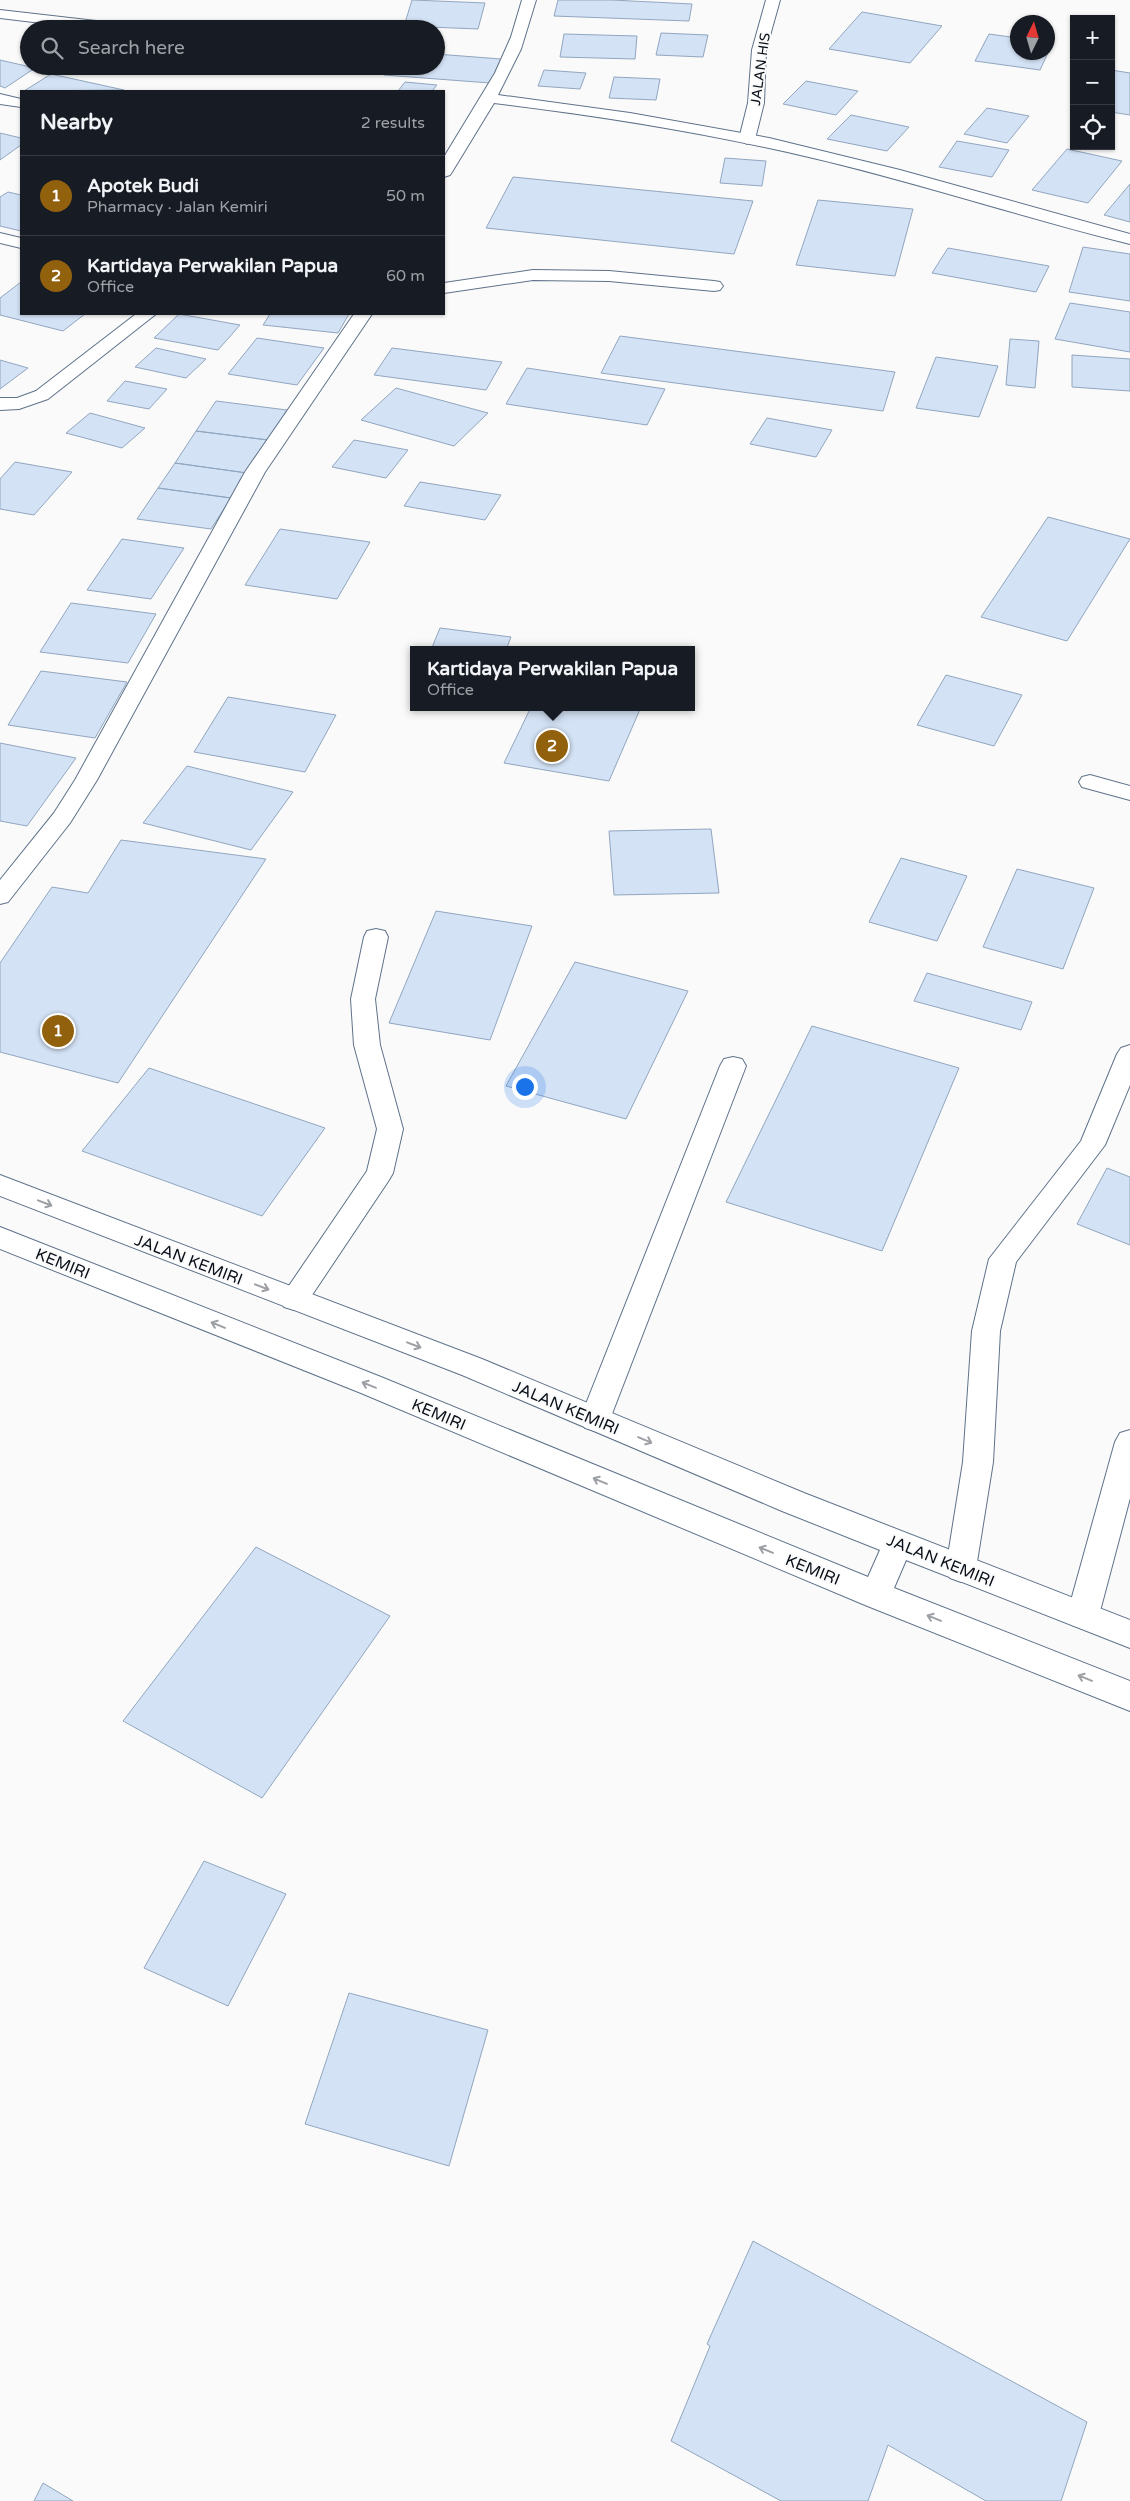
<!DOCTYPE html>
<meta charset="utf-8">
<style>
:root{--surface:#171b24;--page:#242831;--text:#f1f3f6;--muted:#9ea1a6;--line:#363941;--accent:#91610e}
body{margin:0;font-family:"Varela Round",sans-serif;background:var(--page);color:var(--text)}
.controls{position:absolute;right:15px;top:15px;display:grid;overflow:hidden;border-radius:0px;box-shadow:0 1px 4px #0004}
.controls button{width:45px;height:45px;display:grid;place-items:center;padding:0;border:0;border-bottom:1px solid var(--line);background:var(--surface);color:var(--text);font:25px sans-serif}
.compass{position:absolute;left:1010px;top:15px;width:45px;height:45px;border-radius:50%;background:var(--surface);box-shadow:0 1px 4px #0004;rotate:5deg}
.you{position:absolute;left:524px;top:1086px;width:18px;height:18px;margin:-12px;border:4px solid #fff;border-radius:50%;background:#1a73e8;box-shadow:0 0 0 8px #1a73e833}
.badge{display:grid;place-items:center;width:32px;height:32px;border-radius:50%;background:var(--accent);color:#fff;font-size:16px;font-weight:700}
.pin{position:absolute;translate:-50% -50%;border:2px solid #fff;box-shadow:0 1px 5px #0006}
.popup{position:absolute;left:410px;top:646px;width:285px;height:65px;box-sizing:border-box;display:grid;place-content:center;border-radius:0px;background:var(--surface);filter:drop-shadow(0 1px 4px #0005);font-size:16px;white-space:nowrap;color:var(--muted)}
.popup b{font-size:19px;color:var(--text)}
.popup::after{content:'';position:absolute;left:50%;top:100%;margin-left:-10px;border:10px solid transparent;border-top-color:var(--surface)}
.list{margin:0;padding:0;list-style:none}
h2{display:flex;justify-content:space-between;align-items:center;height:65px;margin:0;padding:0 20px;font-size:21px}
h2 small{font-size:16px;font-weight:400;color:var(--muted)}
.list li{display:grid;grid-template-columns:32px 1fr auto;gap:15px;align-items:center;box-sizing:border-box;height:80px;padding:0 20px;border-top:1px solid var(--line)}
.list b{display:block;font-size:19px;white-space:nowrap}
.list p{margin:0;font-size:16px;white-space:nowrap;color:var(--muted)}
.list em{font-size:16px;font-style:normal;color:var(--muted)}
.icon{flex:none;width:28px;height:28px;fill:none;stroke:currentColor;stroke-width:2;stroke-linecap:round;stroke-linejoin:round}
.map{position:relative;flex:none;width:1130px;height:2501px;overflow:hidden}
.search{position:absolute;background:var(--surface);box-shadow:0 1px 4px #0004;left:20px;top:20px;width:425px;height:55px;display:flex;align-items:center;gap:12px;box-sizing:border-box;padding:0 18px;border-radius:28px;color:var(--muted);font-size:19px}
.panel{position:absolute;background:var(--surface);box-shadow:0 1px 4px #0004;left:20px;top:90px;width:425px;height:225px;border-radius:0px}
.map>svg:first-child{display:block}
.building{fill:#d3e2f5;stroke:#91a6bf}
.lines{fill:none;stroke-linecap:round;stroke-linejoin:round}
.lane-casing{stroke:#5f728a;stroke-width:2}
.street-casing{stroke:#5f728a;stroke-width:2}
.highway-casing{stroke:#5f728a;stroke-width:2}
.lane{fill:#fff;fill-rule:evenodd}
.street{fill:#fff;fill-rule:evenodd}
.highway{fill:#fff;fill-rule:evenodd}
.oneway{stroke:#9c9fa3}
.labels{text-anchor:middle;stroke-width:4;stroke-linejoin:round;paint-order:stroke}
.far-street-label{font-size:14px;fill:#080f18;stroke:#fafafa}
.street-label{font-size:16px;fill:#080f18;stroke:#fafafa}
</style>
<div class="map">
<svg width="1130" height="2501" viewBox="0 0 1130 2501">
<rect width="100%" height="100%" fill="#fafafa"/>
<!-- building -->
<path class="building" d="M412,0h1l72,3 -7,26 -74,-3z
M558,0h54l80,4 -3,17 -135,-5z
M862,12l80,14 -32,37 -81,-14z
M661,33l47,2 -5,22 -47,-2z
M564,34l73,2 -2,23 -75,-2z
M989,34l29,4v14h30v-10h5l-13,28 -65,-9z
M436,54l65,5 -11,24 -106,-8 5,-9h47z
M0,60l35,8 -30,20 -5,-2z
M544,70l42,3 -6,16 -42,-3z
M1111,70l19,3v42l-19,-3z
M51,74l73,16 -100,1z
M614,77l46,2 -4,21 -47,-2z
M806,81l52,10 -22,24 -53,-11z
M405,82l32,3 -5,6h-34z
M987,108l42,8 -22,27 -43,-9z
M851,115l58,12 -22,24 -60,-12z
M0,133l21,5v7l-21,15z
M957,141l52,9 -17,27 -53,-10z
M1067,149l55,12 -34,42 -56,-13z
M725,158l41,3 -4,25 -42,-3z
M513,177l240,24 -19,53 -248,-26z
M1130,184v38l-26,-7z
M8,192l13,3v36l-21,-5v-29z
M818,200l95,9 -18,67 -99,-11z
M1083,247l47,7v47l-61,-9z
M948,248l101,18 -13,26 -104,-19z
M21,282v32h64l-22,17 -63,-16v-17z
M1070,303l60,9v40l-75,-13z
M179,314l61,11 -22,25 -64,-12z
M270,314h79l-11,19 -75,-8z
M620,336l275,36 -12,39 -282,-38z
M257,338l67,10 -27,37 -69,-11z
M1010,339l29,2 -4,47 -29,-3z
M156,348l50,11 -20,19 -51,-11z
M392,348l110,14 -16,28 -112,-15z
M1072,355l58,4v32l-58,-4z
M936,357l62,9 -19,51 -63,-9z
M0,360l28,8 -28,21z
M527,368l138,21 -18,36 -141,-21z
M125,381l42,8 -18,20 -42,-8z
M396,388l92,25 -34,33 -93,-26z
M216,401l71,9 -19,30 -72,-9z
M90,413l55,15 -23,20 -56,-15z
M767,418l65,12 -16,27 -66,-13z
M196,431l72,9 -21,33 -72,-10z
M354,440l54,10 -22,28 -54,-11z
M15,462l57,10 -38,43 -34,-6v-30z
M175,463l72,10 -16,25 -73,-10z
M420,482l81,13 -16,25 -81,-14z
M158,488l73,10 -20,31 -74,-10z
M1048,517l82,22 -63,102 -86,-24z
M280,529l90,13 -33,57 -92,-14z
M122,539l62,9 -33,51 -64,-9z
M71,603l85,11 -28,49 -88,-11z
M440,628l71,9 -5,13h-75z
M41,671l86,11 -32,56 -87,-13z
M946,675l76,20 -28,51 -77,-21z
M228,697l108,18 -31,57 -111,-20z
M531,707h110l-32,74 -105,-18z
M0,743l76,15 -49,68 -27,-5z
M187,766l106,26 -42,58 -108,-27z
M711,829l8,64 -105,2 -5,-64z
M121,840l145,19 -148,224 -118,-31v-89l52,-76 36,6z
M901,858l66,18 -30,65 -68,-19z
M1017,869l77,19 -31,81 -80,-22z
M436,911l96,15 -42,114 -101,-17z
M575,962l113,29 -62,128 -120,-33z
M927,973l105,29 -11,28 -107,-29z
M812,1026l147,42 -77,183 -156,-49z
M149,1068l176,60 -63,88 -180,-65z
M1107,1168l23,9v68l-53,-21z
M256,1547l134,69 -128,182 -139,-77z
M204,1861l82,33 -58,112 -84,-38z
M349,1993l139,37 -39,136 -144,-42z
M753,2241l334,181 -26,79h-75l-98,-56 -20,56h-87l-110,-60 39,-95 -3,-2z
M43,2483l30,18h-39z"/>
<g class="lines">
<!-- lane casing -->
<g class="lane-casing">
<path id="lane" d="M766,0h14l-14,50 -2,53 -9,36 -8,5 -8,-5 9,-36 4,-53z
M0,10l131,15 7,4h-47l-91,-11z
M0,94l21,5v8l-21,-3z
M0,233l21,5v10l-21,-5z
M533,270l76,1 105,10 6,1 3,4 -3,4 -6,1 -105,-10 -76,-1 -89,13v-10z
M136,314h20l-108,85 -29,10 -19,1v-12h17l19,-7z"/>
</g>
<!-- street casing -->
<g class="street-casing">
<path id="street" d="M522,0h14l-15,49 -23,46 132,18 139,25 131,32 230,64v10c-106,-26 -210,-61 -317,-86 -105,-25 -212,-42 -319,-55l-42,69 -2,3 -6,2v-20l51,-84 16,-36z
M354,314h18l-107,158 -168,308 -27,43 -62,79 -8,2v-24l54,-67 21,-33 170,-308z
M1090,775l40,11v14l-48,-13 -3,-5 3,-5z
M376,929l9,2 3,6 -13,62 5,46 23,84 -10,44 -4,7 -85,127 -10,3 -10,-3 -4,-8 87,-128 10,-42 -23,-84 -3,-46 13,-62 3,-6z
M1130,1045v40l-25,60 -89,117 -16,69 -7,131 -17,106 -4,10 -11,4 -11,-4 -4,-10 17,-106 9,-131 17,-72 92,-118 36,-87 4,-6z
M733,1057l9,2 4,7 -136,353 -5,9 -10,3 -10,-3 -5,-9 140,-353 4,-7z
M1130,1430v68l-31,117 -5,10 -11,4 -11,-4 -5,-10 48,-173 5,-9z"/>
</g>
<!-- highway casing -->
<g class="highway-casing">
<path id="highway" d="M0,1175l482,184 322,134 326,127v28l-224,-88 -12,28 236,93v30l-265,-106 -504,-212 -361,-144v-22l381,150 487,200 12,-27 -98,-39 -320,-136 -462,-179z"/>
</g>
<!-- lane -->
<use href="#lane" class="lane"/>
<!-- street -->
<use href="#street" class="street"/>
<!-- highway -->
<use href="#highway" class="highway"/>
</g>
<!-- one-way arrows -->
<defs><path id="oneway-shaft" d="M-6 0H5M1.5-3L5.5 0L1.5 3" fill="none" stroke-width="1.6" stroke-linecap="round" stroke-linejoin="round" transform="scale(1.25)"/></defs>
<g class="oneway">
<use href="#oneway-shaft" transform="translate(45 1203) rotate(21)"/>
<use href="#oneway-shaft" transform="translate(262 1287) rotate(21)"/>
<use href="#oneway-shaft" transform="translate(218 1325) rotate(-158)"/>
<use href="#oneway-shaft" transform="translate(414 1345) rotate(21)"/>
<use href="#oneway-shaft" transform="translate(369 1385) rotate(-158)"/>
<use href="#oneway-shaft" transform="translate(645 1440) rotate(23)"/>
<use href="#oneway-shaft" transform="translate(600 1481) rotate(-157)"/>
<use href="#oneway-shaft" transform="translate(766 1550) rotate(-158)"/>
<use href="#oneway-shaft" transform="translate(934 1618) rotate(-158)"/>
<use href="#oneway-shaft" transform="translate(1085 1678) rotate(-158)"/>
</g>
<g class="labels">
<!-- far-street labels -->
<g class="far-street-label">
<text transform="translate(760 69) rotate(-82)" y="5">JALAN HIS</text>
</g>
<!-- street labels -->
<g class="street-label">
<text transform="translate(189 1259) rotate(21)" y="6">JALAN KEMIRI</text>
<text transform="translate(63 1263) rotate(22)" y="6">KEMIRI</text>
<text transform="translate(566 1407) rotate(23)" y="6">JALAN KEMIRI</text>
<text transform="translate(439 1414) rotate(23)" y="6">KEMIRI</text>
<text transform="translate(941 1560) rotate(22)" y="6">JALAN KEMIRI</text>
<text transform="translate(813 1569) rotate(22)" y="6">KEMIRI</text>
</g>
</g>
</svg>
<div class="controls">
<button>+</button>
<button>−</button>
<button><svg class="icon" aria-label="locate" viewBox="0 0 24 24"><circle cx="12" cy="12" r="6"/><path d="M12 2v4M12 18v4M2 12h4M18 12h4"/></svg></button>
</div>
<svg class="compass" viewBox="-18 -18 36 36"><path d="M0-13l5 13h-10z" fill="#e53935"/><path d="M0 13l5-13h-10z" fill="#9ea1a6"/></svg>
<div class="you"></div>
<div class="pin badge" style="left:58px;top:1031px">1</div>
<div class="pin badge" style="left:552px;top:746px">2</div>
<div class="popup"><b>Kartidaya Perwakilan Papua</b>Office</div>
<div class="search"><svg class="icon" aria-label="search" viewBox="0 0 24 24"><circle cx="10" cy="10" r="6"/><path d="M15 15l6 6"/></svg>Search here</div>
<section class="panel">
<h2>Nearby<small>2 results</small></h2>
<ul class="list">
<li><span class="badge">1</span><div><b>Apotek Budi</b><p>Pharmacy · Jalan Kemiri</p></div><em>50 m</em></li>
<li><span class="badge">2</span><div><b>Kartidaya Perwakilan Papua</b><p>Office</p></div><em>60 m</em></li>
</ul>
</section>
</div>
